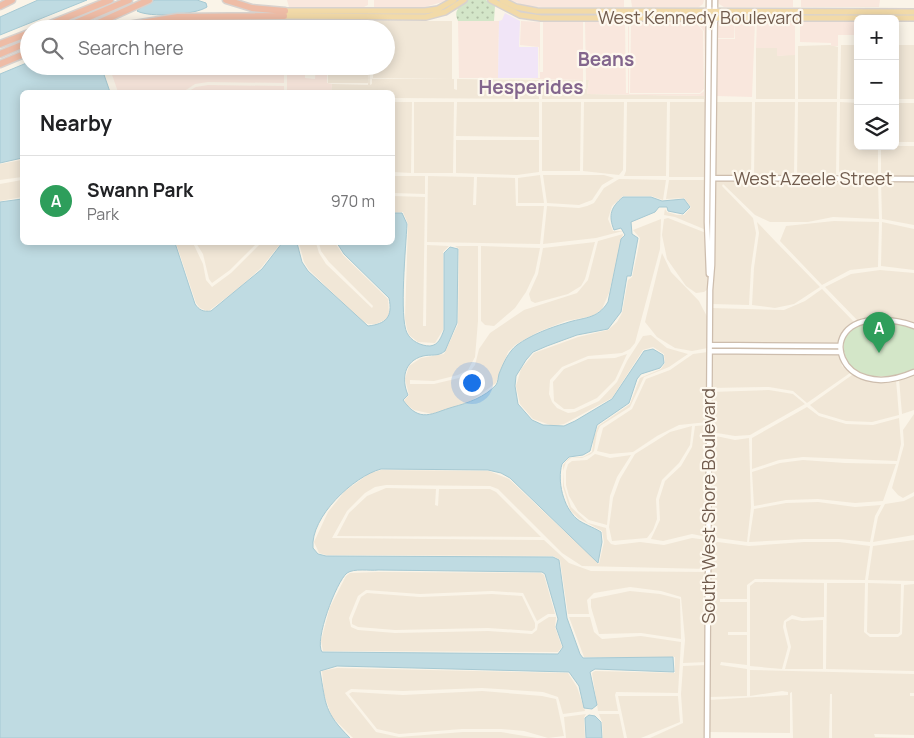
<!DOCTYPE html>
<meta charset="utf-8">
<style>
:root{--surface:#fff;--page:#f2f2f2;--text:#202124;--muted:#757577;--line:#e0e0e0;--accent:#2563eb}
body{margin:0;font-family:Manrope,sans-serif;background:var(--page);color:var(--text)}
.controls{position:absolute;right:15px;top:15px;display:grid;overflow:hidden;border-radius:8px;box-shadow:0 2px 12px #0003}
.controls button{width:45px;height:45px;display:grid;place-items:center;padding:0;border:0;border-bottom:1px solid var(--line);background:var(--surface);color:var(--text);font:25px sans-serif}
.you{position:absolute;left:471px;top:382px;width:18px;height:18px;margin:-12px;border:4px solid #fff;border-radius:50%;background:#1a73e8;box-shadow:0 0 0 8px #1a73e833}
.badge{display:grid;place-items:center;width:32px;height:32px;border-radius:50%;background:var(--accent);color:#fff;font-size:16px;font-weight:700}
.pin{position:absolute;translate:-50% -41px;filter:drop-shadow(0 1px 2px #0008)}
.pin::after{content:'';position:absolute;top:26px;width:18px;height:15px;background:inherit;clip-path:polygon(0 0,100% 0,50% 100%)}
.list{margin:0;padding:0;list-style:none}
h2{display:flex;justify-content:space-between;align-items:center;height:65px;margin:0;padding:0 20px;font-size:21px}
h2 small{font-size:16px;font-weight:400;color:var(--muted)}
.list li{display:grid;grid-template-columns:32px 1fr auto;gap:15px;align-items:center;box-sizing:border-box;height:90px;padding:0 20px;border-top:1px solid var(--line)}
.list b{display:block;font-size:19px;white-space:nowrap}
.list p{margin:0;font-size:16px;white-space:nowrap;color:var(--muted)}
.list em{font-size:16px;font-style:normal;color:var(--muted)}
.icon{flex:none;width:28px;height:28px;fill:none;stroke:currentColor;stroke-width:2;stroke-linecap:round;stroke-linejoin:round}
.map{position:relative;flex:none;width:914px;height:738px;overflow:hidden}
.search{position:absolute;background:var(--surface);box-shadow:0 2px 12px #0003;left:20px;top:20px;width:375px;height:55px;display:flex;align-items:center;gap:12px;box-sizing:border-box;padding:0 18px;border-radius:28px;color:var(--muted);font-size:19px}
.panel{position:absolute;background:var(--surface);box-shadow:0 2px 12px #0003;left:20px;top:90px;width:375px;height:155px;border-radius:8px}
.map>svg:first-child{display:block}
.residential{fill:#f1e7d7}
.commercial{fill:#f9e7dd}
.education{fill:#f1e5f7}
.grass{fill:url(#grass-dots)}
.park{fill:#d3e6c8}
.water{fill:#bfdbe2;stroke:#a6c9d3;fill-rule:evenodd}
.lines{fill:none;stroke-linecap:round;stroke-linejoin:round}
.secondary-casing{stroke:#cdbdad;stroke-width:7}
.primary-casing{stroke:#d8d2ce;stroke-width:8}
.highway-casing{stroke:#d8d2ce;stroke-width:9}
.secondary{stroke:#fff;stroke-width:4.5}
.primary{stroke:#f2daa8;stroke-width:5}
.highway{stroke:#eebca6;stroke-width:6}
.labels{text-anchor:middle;stroke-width:4.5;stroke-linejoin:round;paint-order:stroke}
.street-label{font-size:18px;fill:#725d4f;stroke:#fdf8ee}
.neighbourhood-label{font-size:19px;font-weight:bold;fill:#83668d;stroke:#fdf8ee}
</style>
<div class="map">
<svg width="914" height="738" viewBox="0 0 914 738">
<defs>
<pattern id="grass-dots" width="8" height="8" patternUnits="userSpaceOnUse" patternTransform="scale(1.25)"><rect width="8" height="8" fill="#d3e6c8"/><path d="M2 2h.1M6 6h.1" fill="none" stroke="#b0bea5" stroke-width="1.8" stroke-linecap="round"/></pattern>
</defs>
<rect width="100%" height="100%" fill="#faf4e8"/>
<!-- residential -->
<path class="residential" d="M374,21h78v58l-79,-1v-12h13v-37h-13z
M329,22h39v7h-39z
M830,45l8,2 -1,52h-39v-53z
M841,45h17v54h-18z
M895,45h19v54h-19z
M756,48h21l1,8 17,-2v45h-39z
M328,66h40v17h-40z
M369,66l1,19 2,-1v-5h82v10l3,1v-11l82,1v19l-146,-1 -1,-6h-61l1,-8 36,1z
M542,80h41v9h3v-9h3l-2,14 117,2v3h-162z
M393,102h19l-1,71 -18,-1z
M414,102h40l-1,71h-39z
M457,102h82v35l-83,-1z
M542,102h39l-1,69h-38z
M584,102h40l-1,68 -4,5 -36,-4z
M627,102h40l-1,74h-42l2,-5z
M670,102h35l1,75h-37z
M716,102h36l-1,75h-37z
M755,102h40l-1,75h-40z
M798,102h39l-1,75h-39z
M840,102l18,1v43h20v31h-39z
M895,103h19v39h-19z
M456,140h83v32l-22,3 -61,-2z
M881,146h33v32h-33z
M22,160v17l-22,3v-16z
M540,175l4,28h-26v-25z
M543,175h61l10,3 -12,7 -10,15 -13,5 -32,-2z
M393,176h32v18l-32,-1z
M428,176l46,1 -1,28h3l1,-28 38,1 1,28h28l-4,38 -113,-2z
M619,179l47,1 -3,20 -12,-4h-28l-11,10 -4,13 5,12h10l-27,7 -53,6 4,-38 32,2 8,-2 7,-3 10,-15z
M22,180v17l-22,4v-17z
M669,180h37v50l-31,-13 -11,-2 1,-6 2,3 10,3h7l7,-8 -7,-9 -18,1z
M714,180l164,1 1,38 -46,-2 -25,5h-38l-15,-7 -32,-31 -1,2 31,32 3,15 -5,35 -2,37 -38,-1z
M881,181h33v44l-32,-6z
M393,196l32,1 -2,129h3l1,-81 22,1 -6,6v78l-8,13 -17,-1 -9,-7 -2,-6 -2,-10 3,-95 -5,-12h-10z
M668,218l38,15 2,56 -4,3 -8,1 -10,-7 -19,-27 -5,-24 2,-16z
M661,219l-1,30 -25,94 -5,6 -8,4 -34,3 -26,11 -12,13 -1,14 3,8 5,6 11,5 7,-1 24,-11 18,-19 10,-21 16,-25 8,-1 16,13 21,6 -19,13 -25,10 -14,30 -30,19 -3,7 -3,18 -3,3 -9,4h-11l-5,4 -3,9 1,15 7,21 17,16 18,5 1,11 4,5 4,1 25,-3 24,3 28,-7 15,2v29l-125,-3 -20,-13 -64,-64 -8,-3 -104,-1 -11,2 -10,6 -18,18 -15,27 212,2 25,23 22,8 116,1v90l-24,1 2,-23 -4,-43 -20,-6 -31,-4 -36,6 -7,7 2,14h-21l-8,-54 -7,-4 -227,-1 -7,-2 -5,-11 14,-30 17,-21 25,-18 11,-3 108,1 20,8 90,85 5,-22 -2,-11 -24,-13 -8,-8 -7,-23v-22l6,-7 14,-1 9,-5 2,-16 4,-10 32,-22 10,-26 21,-9 4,-6 -1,-9 -11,-7 -10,3 -31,48 -48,26 -11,2 -20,-7 -13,-15 -4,-18 5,-17 13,-16 44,-16 30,-7 9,-8 5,-9 6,-33 4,-3 5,-22 3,-17 -7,-8z
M834,221l45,1 -1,45 -28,3 -28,15 -42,-44 6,-15z
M757,222l19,20 44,45 -26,17 -19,4 -23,-3 2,-37 5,-35z
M882,222l32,7v41l-33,-4z
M623,234l-14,59 -7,16 -9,7 -27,5 -28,11 -23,13 -7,7 -12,31 -26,19 -38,12 -18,-4 -6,-4 -4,-6 5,-5 -4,-16 4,-13 12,-8 23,-4 14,-30 1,-75 -4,-3h23v75l-3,36 -7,13 -10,5 -24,6 -24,-1v4h24l25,-6 10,-5 6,-8 4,-16 11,-16 34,-23 53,-17 11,-13 10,-39z
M595,242l-10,37 -4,7 -13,8 -33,9 -4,-2 -2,-7 9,-20 5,-26z
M176,243h17l10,21 3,16 6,7 19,-14 30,-30h20l-20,25 -22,20 -29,22 -3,1 -7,-3 -4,-5z
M196,243h61l-27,27 -18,13 -3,-4 -6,-25z
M299,243h17l3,10 7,11 46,44 1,-2 -44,-44 -8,-11 -2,-8h16l8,12 45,44 1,14 -2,6 -11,5h-8l-6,-3 -53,-51 -5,-8z
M481,246l59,2 -5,25 -9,19 -11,16 -21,18 -9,-1 -4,-4z
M662,253l9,19 28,29 4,8 6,11 -1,28 -16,3 -17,-3 -18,-11 -12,-15z
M880,270l34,3v52l-29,-7 -27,3 -33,-34 26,-13z
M822,289l33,34 -10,8 -6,13h-128v-36l73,2 21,-9z
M708,352v70l-29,3 -22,11 -24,16 -23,2 -13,-3 6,-23 29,-19 14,-30 24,-9 23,-16z
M711,353l128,1 3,12 8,7 -43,30 -14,-12 -24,-4 -58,1z
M627,354l-12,26 -18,18 -23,11h-10l-10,-8 -1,-19 11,-13 24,-10 27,-1z
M914,373v37l-12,4 -3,-35z
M852,375l21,6 23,-1 3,35 -27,7 -26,-1 -27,-8 -9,-8z
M769,390l24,4 12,10 -55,31 -15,1 -24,-4v-40z
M807,407l12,9 27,8 27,1 26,-7 2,26 -4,17 -94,-4 -24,3 -27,9v-31z
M914,414v78l-11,6 -5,-3 -6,-7 12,-43 -1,-15z
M708,425l-1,112 -15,-3 -29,7 -12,-2 9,-19 -1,-20 6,-19 16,-15 11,-19 3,-21z
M692,426l-2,19 -11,18 -17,17 -6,19 1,20 -4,11 -6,8 -35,3 -3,-14 4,-29 7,-19 15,-25 35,-22z
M711,435l24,5 14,-2 2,69 -4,35 -37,-5z
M595,454l15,4 21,-3 -14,22 -7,19 -3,29 -18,-5 -11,-9 -9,-15 -3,-11v-14l2,-7 4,-3 15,-1z
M803,460l42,3 51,1 -13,37 -28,2 -37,-4 -32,1 -32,6 -2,-34 28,-9z
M386,488l50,1 -1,16 3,1 1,-17h51l6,3 45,45 -204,-1 12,-23 18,-17z
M914,496v39l-41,7 5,-25 7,-13 19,-3z
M818,502l37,5 26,-2 -6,11 -5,26 -31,-3h-35l-55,3 5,-33 32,-6z
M914,540v41l-46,-1 5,-34z
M710,541l39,5 55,-4h35l31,4 -5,34 -110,-1 -8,6v14h-27v3h27v30h-19v3h19v30l-26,-3 -1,3 27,4v27l-38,1z
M378,572l163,1 3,2 11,39h-7l-11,7 -14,-28 -31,-2 -72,3 -54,-4 -8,6 -9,22 2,9 7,3 37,3 93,-2 44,3 5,-4 1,-6 11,-7h7l-1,10 7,20 -4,5 -235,-1 -2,-10 3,-12 6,-22 16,-31 4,-3z
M755,582l69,1v34l-22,1 -10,-3 -8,6 -1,6 5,20 -6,22 -32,-3v-80z
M827,583h38l-1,49 6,5h28l4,-3 2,-49 10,-1v87l-88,-2z
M868,583l33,1 -1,48 -2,2h-28l-3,-2z
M630,591l30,3 20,5 1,40 -40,-6 -42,1 -8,-27v-8z
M367,593l53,4 72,-3 30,2 13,27v5l-3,3 -44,-3 -93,2 -37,-3 -6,-3v-5l9,-22z
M569,617h21l4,15 8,7 39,-3 40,6 -3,51 -62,-1 -1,3 3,16h-20l-6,-38 3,-2 80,2v-16h-91z
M792,619l10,2 21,-1v49h-38l6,-22 -5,-21v-4z
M707,665l-1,73h-56l33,-15 -2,-29 2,-28z
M337,668l231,5 9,14 8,24 -22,3 -5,-17 -15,-5 -61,-4 -79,3 -52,-2 -6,4 31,39 23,5 64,-5h38l36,6h-184l-21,-21 -8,-23 -2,-23z
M750,670l164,4v19h-4v3h4v39l-40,-1 1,3 39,1h-82v-44h-2l-1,44h-36l-1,-46 -2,1v40l-81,-1v-32l79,-5v-3l-6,-1 -32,5z
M482,691l60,5 14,3 8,37 -16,2 -24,-7 -23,-2h-39l-63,5 -22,-5 -28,-35 3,-2 51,3z
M618,696h60l2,26 -39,16h-14z
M586,714l-2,4 1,20h-19l-2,-21z
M599,714h20l5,24h-21l-1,-16z"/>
<!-- commercial -->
<path class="commercial" d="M279,0h89v5l-4,2h-75l-2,-7z
M374,0h75l-24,7h-51z
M510,0h114v7h-82l-16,-1z
M631,0h73l-1,4 -4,3h-67z
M718,0h75v7h-69l-5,-3z
M801,0h79l-1,7h-78z
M707,20l-2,46 -1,-35 -7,-8 -68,1v70h71l4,-3v5l-117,-2 2,-14h-3l-1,-59h40l1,72h2v-72z
M757,20h38v35l-18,1v-8h-21z
M290,21h38l-1,8h-37z
M458,21h41l-1,57h-39z
M521,21l19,1v50h3v-50l40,-1v59l-52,-1 9,-1 -1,-31 -19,-2z
M718,21h17l-1,17h-16z
M735,22h20l-3,75 -35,-1 1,-57h17z
M800,22h58v13h-20v11h-7v-3l-31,-1z
M631,24h66l6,7 1,58 -4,4h-70z
M109,66h175v17l-76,-1 -13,2 -12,8h-65z
M287,66h18v12l10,1 1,-13h11v17l5,1 -1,8h-44z
M208,85l76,1v6h-97l9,-5z"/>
<!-- education -->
<path class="education" d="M505,13l15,8 -1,26h19v31h-40l1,-57 3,-1z"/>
<!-- grass -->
<path class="grass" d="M468,0h18l9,6 -1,15h-36c-5,-12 2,-14 10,-21z"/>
<!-- park -->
<path class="park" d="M887,321l27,7v42c-21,8 -39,8 -61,3 -10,-16 -17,-39 5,-49 8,-3 20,-2 29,-3z"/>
<!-- water -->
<path class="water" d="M38,0h49l-87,35v-18z
M155,0h42l9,3 1,4c-12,8 -57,11 -70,4l7,-6z
M29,62v4h72l9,26h-88v66l-22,5v-89z
M623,197h28l11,4 22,-2 6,8 -7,7 -15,-3 -1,-4h-8l-4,5 -24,10 1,12 6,4 -7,38h-4l-6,36 -13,17 -31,6 -30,11 -14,6 -7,8 -10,16 -1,10 3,18 14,16 11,5 21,1 11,-5 37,-22 32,-48 9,-2 10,6 1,8 -4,5 -19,6 -4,5 -8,24 -32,22 -7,26 -7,4 -14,2 -7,7c-5,17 1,43 15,55 6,5 16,8 24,13l1,10 -4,21 -88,-85 -9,-5 -13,-3 -107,-1c-27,7 -71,48 -68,79l5,6 8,2 227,1 6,3 8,58 13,36 3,4 90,-1 1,15 -79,-3 -5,3 7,33 -5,4 -8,-1 -5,-22 -10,-14 -232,-6 -17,5c6,34 4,41 30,67h-350v-536l22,-3v43l153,1 20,61c4,6 8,8 16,7l51,-42 20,-26h15l5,19 6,9 60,55c18,-2 25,-9 21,-28l-45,-44 -7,-11 55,-1 1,-29h9l5,11c-1,22 -8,93 0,109 4,8 14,13 23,13 9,-1 11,-9 14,-16v-77l6,-6 8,2 -1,74 -12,28c-7,6 -14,3 -22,5 -19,5 -22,23 -15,39l-5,5c17,24 29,13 50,7 15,-4 32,-10 43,-22 2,-3 2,-7 3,-11 4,-10 9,-22 18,-29 14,-10 32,-17 49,-22 17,-6 31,-3 42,-21l13,-63 4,-4 -4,-7 -7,2c-6,-15 -3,-23 9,-33zM378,570l164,2 3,2 13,45 -2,8 7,20 -5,7 -236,-2c-8,-11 14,-70 25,-79 7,-5 23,-2 31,-3z
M589,715l6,1 6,6 1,16h-16l-1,-20z"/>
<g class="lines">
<!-- secondary casing -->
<g class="secondary-casing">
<path id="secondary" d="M709,0l-2,222 2,52
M713,178l201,1
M914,326c-10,-4 -23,-6 -34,-6 -68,-2 -43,86 34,52
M710,345l130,1
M710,351l131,1
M707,738l3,-448 2,-25 3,-265"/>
</g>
<!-- primary casing -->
<g class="primary-casing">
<path id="primary" d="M491,0l29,15 21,3h373
M502,0l14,7 21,4 377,1
M285,11h140l13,-2 16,-9
M284,16l142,1 19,-5 19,-12"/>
</g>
<!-- highway casing -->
<g class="highway-casing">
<path id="highway" d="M226,0l26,8 33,3
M0,6l12,-6
M38,29l72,-29
M61,29l68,-29
M85,29l64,-29
M103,29l75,-12 106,-1
M0,44l29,-11
M0,54l29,-12
M0,64l29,-12"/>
</g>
<!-- secondary -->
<use href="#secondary" class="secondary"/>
<!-- primary -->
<use href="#primary" class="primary"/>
<!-- highway -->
<use href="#highway" class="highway"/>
</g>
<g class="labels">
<!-- street labels -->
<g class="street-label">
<text x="700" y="24">West Kennedy Boulevard</text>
<text x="813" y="185">West Azeele Street</text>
<text transform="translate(709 506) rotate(-90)" y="6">South West Shore Boulevard</text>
</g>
<!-- neighbourhood labels -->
<g class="neighbourhood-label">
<text x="606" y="66">Beans</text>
<text x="531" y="94">Hesperides</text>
</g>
</g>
</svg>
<div class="controls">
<button>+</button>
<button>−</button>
<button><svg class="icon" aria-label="layers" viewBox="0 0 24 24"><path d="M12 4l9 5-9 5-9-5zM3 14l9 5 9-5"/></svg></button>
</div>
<div class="you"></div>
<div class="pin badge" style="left:879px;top:353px;background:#2e9e5b">A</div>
<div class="search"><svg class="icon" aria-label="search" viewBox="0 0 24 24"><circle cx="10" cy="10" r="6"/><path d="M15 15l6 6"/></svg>Search here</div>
<section class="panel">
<h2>Nearby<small></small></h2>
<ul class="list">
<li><span class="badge" style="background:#2e9e5b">A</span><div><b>Swann Park</b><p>Park</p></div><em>970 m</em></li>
</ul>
</section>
</div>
